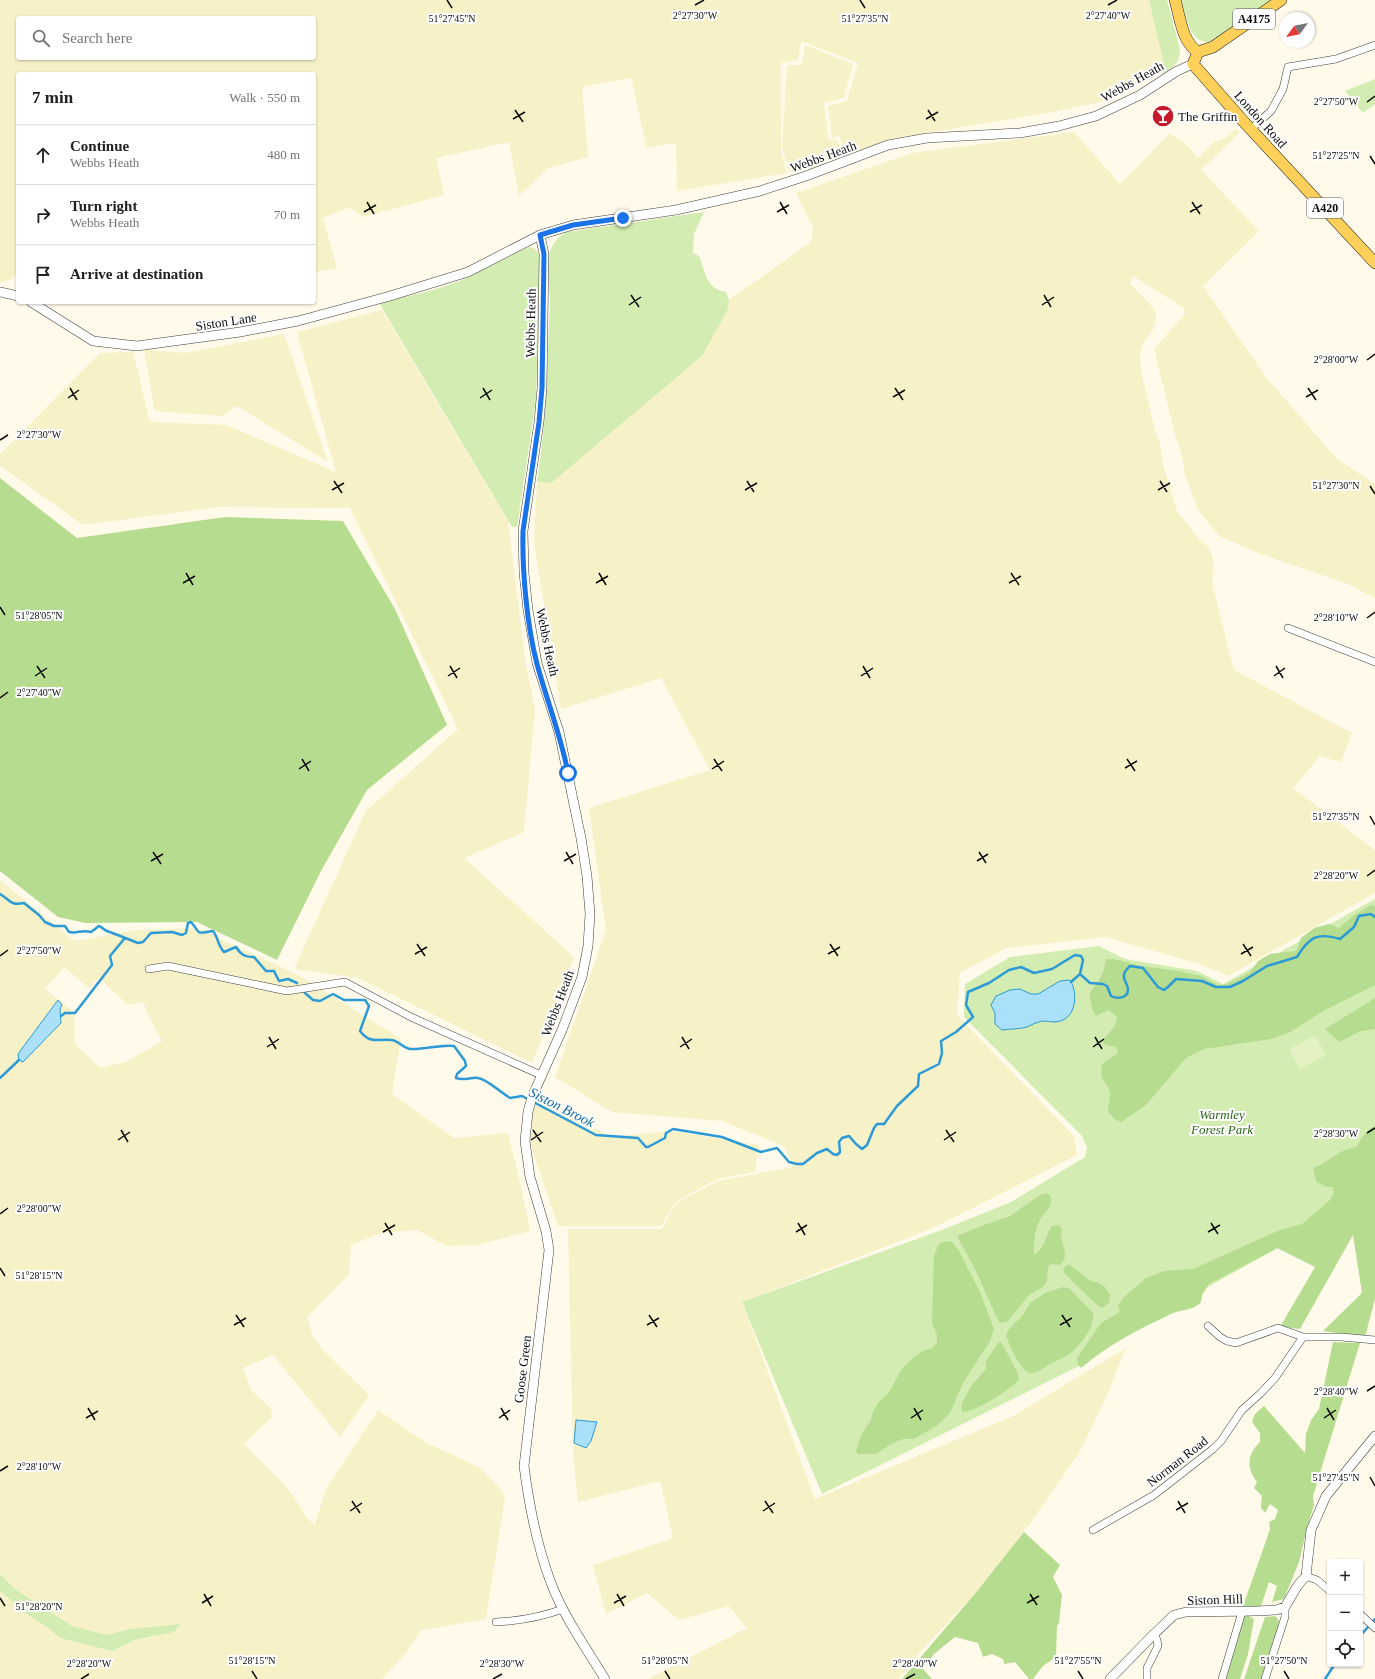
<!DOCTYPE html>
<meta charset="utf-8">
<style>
:root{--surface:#fff;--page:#f6f6f6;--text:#202124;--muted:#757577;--line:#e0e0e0}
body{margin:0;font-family:"Times New Roman",serif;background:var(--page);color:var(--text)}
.controls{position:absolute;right:12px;bottom:12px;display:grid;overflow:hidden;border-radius:4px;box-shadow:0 1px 3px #0004}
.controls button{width:36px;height:36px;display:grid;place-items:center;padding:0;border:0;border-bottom:1px solid var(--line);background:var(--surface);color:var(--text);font:20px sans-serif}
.compass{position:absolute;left:1279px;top:12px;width:36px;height:36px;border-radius:50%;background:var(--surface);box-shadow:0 1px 3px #0004;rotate:238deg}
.stop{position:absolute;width:12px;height:12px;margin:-9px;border:3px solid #1a73e8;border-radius:50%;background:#fff}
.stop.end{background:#1a73e8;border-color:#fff;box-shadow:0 1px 4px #0008}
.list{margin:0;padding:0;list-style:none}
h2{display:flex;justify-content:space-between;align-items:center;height:52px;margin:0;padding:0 16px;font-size:17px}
h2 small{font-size:13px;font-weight:400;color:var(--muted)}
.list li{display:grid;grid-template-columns:26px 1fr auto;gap:12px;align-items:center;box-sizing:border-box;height:60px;padding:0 16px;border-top:1px solid var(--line)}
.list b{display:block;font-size:15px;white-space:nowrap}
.list p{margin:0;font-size:13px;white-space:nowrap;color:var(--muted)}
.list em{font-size:13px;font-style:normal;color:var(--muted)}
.icon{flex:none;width:22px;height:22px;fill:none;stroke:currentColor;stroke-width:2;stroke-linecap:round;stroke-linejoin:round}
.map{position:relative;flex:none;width:1375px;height:1679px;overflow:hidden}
.search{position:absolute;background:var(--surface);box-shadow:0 1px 3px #0004;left:16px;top:16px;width:300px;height:44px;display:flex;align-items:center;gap:10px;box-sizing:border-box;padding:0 14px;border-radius:4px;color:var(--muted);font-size:15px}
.panel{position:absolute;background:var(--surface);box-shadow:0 1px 3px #0004;left:16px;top:72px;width:300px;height:232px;border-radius:4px}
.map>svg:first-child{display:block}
.farmland{fill:#f7f1c8;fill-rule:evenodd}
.green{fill:#d2ecb1}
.forest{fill:#b6dd8f}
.pitch{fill:#e4f2c3}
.water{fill:#aae0fa;stroke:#2c9ad6}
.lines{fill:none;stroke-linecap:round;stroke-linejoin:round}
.stream{stroke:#2c9ad6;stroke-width:2.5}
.minor-casing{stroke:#3e3e3e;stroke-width:8}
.tertiary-casing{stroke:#3e3e3e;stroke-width:10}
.primary-casing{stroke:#1c1c1c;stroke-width:12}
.minor{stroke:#fff;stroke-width:7}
.tertiary{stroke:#fff;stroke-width:9}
.primary{stroke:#ffd059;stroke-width:11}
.route{stroke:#1a73e8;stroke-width:5}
.ticks{fill:none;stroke:#0b0b0b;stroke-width:1.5}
.labels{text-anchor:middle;stroke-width:4;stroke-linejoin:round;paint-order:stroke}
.shield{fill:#fff;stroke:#545454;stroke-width:1}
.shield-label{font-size:12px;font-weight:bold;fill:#0b0b0b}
.street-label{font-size:13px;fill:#0b0b0b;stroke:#fff}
.poi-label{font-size:13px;fill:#0b0b0b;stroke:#fff;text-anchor:start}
.park-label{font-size:13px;font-style:italic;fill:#2c6618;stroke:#fff}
.water-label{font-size:14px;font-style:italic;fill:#0d69a4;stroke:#fff}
.ticks-label{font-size:10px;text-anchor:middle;fill:#0b0b0b;stroke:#fff;stroke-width:4;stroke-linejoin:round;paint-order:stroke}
</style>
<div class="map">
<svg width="1375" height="1679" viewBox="0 0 1375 1679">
<rect width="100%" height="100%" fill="#fffae9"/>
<!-- farmland -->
<path class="farmland" d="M0,0h1149l15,64 -15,14 -49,24 -52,11 -158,26 -46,19 -37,12 -18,2 -7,-25 5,-82h15l3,-20 48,19 -9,34 -20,5 5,38 8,-2 7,18 1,-6 -6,-15 -7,2 -4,-32 19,-5 11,-38 -57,-22 -3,19 -17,3v89l6,21 -110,18 -1,-48 -29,5 -16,-70 -49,9 6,70 -40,11 -29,28 -10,-54 -73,16 8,37 -81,22 -13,-10 -27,11 14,50 -23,4v-198h-296v198l-6,7 -12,3zM18,18h296v40h-296z
M1235,129l5,3 -39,38 58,61 -56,55 62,90 72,83 38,25v114l-27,-14 -90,-31 -39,-17 -21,-26 -13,-36 -4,-22 -5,-14 -22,-89 31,-35 -1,-6 -51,-32 -3,8 19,19 6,8 1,7 -2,10 -11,16 -3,11 1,16 14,60 5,12 3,21 14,47 21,27 10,9 4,8 2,11 -2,17 22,87 118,63 -11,29 -21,-6 -27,32 82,62v43l-147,83 -28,-12 -95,-27 -99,11 -46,25 -3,42 117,121 3,19 -144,73 -191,74 73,197 198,-83 113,-68 -21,52 -26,53 -55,79 -46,58 -58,62 -21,27h-251l99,-51 -18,-22 -50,14 -32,-27 -41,21 -13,-49 80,-27 -13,-57 -82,21 -5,-47 -5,-226h94l14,-26 42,-22 75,-14 -9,-21 -62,-25 -110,-9 -57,-35 51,-147 -17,-122 121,-38 -49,-92 -100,31 -27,-166 3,-62 14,2 177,-174 1,-9 82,-58 2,-15 -17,-34 116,-40 162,-21 46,52 49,-50 14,7 15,17 16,-16 10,-3z
M382,310l126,211 18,145 9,43 -11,123 -60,26 110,99 -42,106 -174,-85 -64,-9 72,-158 92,-82 -108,-221 -132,-1 -135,18 -83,-59v-12l100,-101 33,-1 17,70 76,3 110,47 -39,-140z
M284,334l44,128 -91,-56 -14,10 -68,-5 -11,-61 42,3z
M0,880l75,61 62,-11 60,-2 103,48 101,63 -9,55 62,44 54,-5 12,49 10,49 -53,14 -30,1 -30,-16 -36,3 -30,12 -2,29 -42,43 6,20 11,14 45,44 -29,42 -67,-82 -30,13 8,22 20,19 1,8 -28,27 46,47 17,27 8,7 10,-34 53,-81 47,32 53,25 20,19 7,11 -19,122 -65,11 -15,23 -24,26h-382v-88l28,24 19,12 13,11 52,13 23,-11 20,-3 25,-13 -50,5 -23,6 -35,-9 -57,-37 -15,-15zM64,967l25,21 10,-10 29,27 16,-3 1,6 17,33 -36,21 -26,6 -25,-24 -1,-32 -29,-23z
M539,1094l71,43 61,-6 88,14 -4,27 -38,7 -42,23 -14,24h-103l-25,-74 -2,-12 2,-35z"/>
<!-- green -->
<path class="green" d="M1149,0h18l12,46 1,8 -2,4 1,1 -6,8 -10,7 -5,-5 6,-5z
M1181,0h93l-62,42c-22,3 -26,-25 -31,-42z
M1375,79v25l-12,9 -18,-22z
M704,212l-10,22 -1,19 6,3c7,17 7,33 27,36l3,8 -1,9 -26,47 -151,127 -14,-2c10,-58 10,-118 13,-177 0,-15 -3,-36 -1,-49 3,-11 8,-18 18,-23z
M530,247l5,2 5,7 -4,143 -19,128h-5l-133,-224c28,-7 58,-12 85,-24 22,-10 43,-24 66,-32z
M1375,899v349l-23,-14 -74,14 -144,80 -57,39 -255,127 -80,-192 197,-71 72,-29 74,-45 2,-9 -5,-12 -118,-119 1,-33 45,-27 89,-11 26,13 72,12 26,13z
M0,1574l15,15 57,37 35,9 23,-6 50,-5 -6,8 -39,8 -23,11 -52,-13 -13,-11 -19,-12 -28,-24z"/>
<!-- forest -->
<path class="forest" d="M0,478l77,60 148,-21 118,4 52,88 52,116 -80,65 -46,81 -44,89 -80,-38 -112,1 -27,-6 -58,-46z
M1371,905l4,1v79l-50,25 -35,22 -19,7 -67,10 -18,9 -40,47 -25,17 -5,-2 -8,-8c0,-5 3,-16 2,-20 -5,-14 -11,-9 -8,-28l16,-11 -2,-6 -10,-2 -4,-4 13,-15 2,-9 -8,-7 -13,6c-5,-8 -6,-15 -6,-24 9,-10 14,-19 16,-33h7l29,7 36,5 23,5 18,9 8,-1 22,-11 9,-12 12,-7 26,-3 5,-13 13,-10 15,-4 10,4 14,-12z
M1375,998v31l-14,2 -22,11 -14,-13z
M1375,1126v173l-10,38 -42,-6 39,-38 -9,-58 -53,94 -20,-2 35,-60 -38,-19 -68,36 -7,11 -1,7c-8,9 -20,7 -30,12 -32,15 -63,31 -90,54l-3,-3 -1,-7 24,-35 19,-11 -2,-7 6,-8 22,-19 18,-7 29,-2 87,-39 22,-6 28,-24 4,-8 -2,-5h-6l-10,-6 -3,-13c17,-6 26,-19 43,-21 5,-8 10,-17 19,-21z
M1047,1193l3,2c4,11 -5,16 -10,25 -6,10 -6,24 -6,35 11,-6 11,-20 18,-29l7,-1 3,4c-4,14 10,25 -2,36l-9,-1 -3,3 -1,14 -4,6 -14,8 -21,26 -8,2 -5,-9 -18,-41 -20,-37 27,-11 26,-9 30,-21z
M946,1241l6,1 7,9 21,41 14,37 -4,12 -27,42 -13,30 -12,12 -24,14h-11l-12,5 -15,10h-18l-2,-3 6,-18 9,-13 2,-9 6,-9 9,-8 14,-25 11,-11 10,-7 9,-3 5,-6v-7l-5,-12 2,-67 5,-12z
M1067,1265h3l21,16 6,1 8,5 5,8 -1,8 -7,5 -5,-3 -32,-31 -2,-5z
M1063,1287l6,1 24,25c2,12 -10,29 -19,37 -6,6 -16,10 -24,14 -5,3 -13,9 -19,9 -10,0 -22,-29 -25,-37l3,-7 14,-14 7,-12 15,-10z
M1001,1342l2,3 15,29 1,6c-10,10 -43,32 -57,32l-1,-7 11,-20 14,-16v-8l12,-18z
M1333,1342l27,1 -47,153 1,9 -6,19 -9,38 -15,37 -12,3 5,-16 -8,-4 -8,24h-18l24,-68 3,-9 -1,-7 6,-3 3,-9 -8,-6 -5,9 -4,-5 1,-12 -8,-8 3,-6c-11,-15 -10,-27 3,-40v-9l-8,-11 3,-8 9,-8 41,47 1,-19 5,-14 8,-11z
M1024,1532l36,33 -7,12 9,18 -3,28 -2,3 -1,31 -13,9 -10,13h-4l-14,-17 -11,2 -1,-5 -11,-5 -9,3 -5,-14 -23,-6 -21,17 -11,15 9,10h-30l76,-89z
M1247,1615l7,4 -6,35 -8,25h-16l18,-61z
M1275,1616l3,3 1,5 -18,55h-17l21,-62z"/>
<!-- pitch -->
<path class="pitch" d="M1315,1035l11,20 -26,14 -11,-20z"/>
<!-- water -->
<path class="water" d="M1070,980c9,14 6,41 -15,42 -6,0 -11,-2 -16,0 -4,1 -8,3 -12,5 -7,2 -17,2 -25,3l-7,-6v-11l-4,-8 5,-9 14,-6 10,-1 11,5h7l22,-13z
M58,1000l4,5 -2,4 1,14 -38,39 -4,-2 -1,-6z
M576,1420l21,2 -6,19 -5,7 -12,-5z"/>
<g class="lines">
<!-- stream -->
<path class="stream" d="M0,894c11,6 9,12 24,9l15,12 6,7 9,4h11l4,6c8,2 13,-3 22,0l8,-6c3,1 5,4 8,5 11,4 21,8 31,12l5,-1 8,-9 21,-1 10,3 4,-2 2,-10 3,-1c11,12 2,12 22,9 5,6 5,15 11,21l12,-5c5,8 9,10 18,10l12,14h8l5,10 9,-2 9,4
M1071,982l9,-8 10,9 13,1 4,2 4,10c6,3 17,3 17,-7 0,-4 -4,-8 -4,-12 -1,-5 3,-8 6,-11l13,2 15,19 6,3 4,-3 8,-8 26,2 14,6h14l13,-6 24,-15 30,-9c12,-20 20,-25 43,-18l14,-12 5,-11 12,-2 4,3
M305,993l8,7 7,1 13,-7 11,6h21l4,6 -9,25c10,13 17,8 31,9 7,0 12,8 19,9 15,1 30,-5 44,-3l11,15 1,5 -9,8 -1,4c8,3 15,-1 22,0 9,1 23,15 32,20l12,-2 74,39 42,3 8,9h2l17,-9 1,-5 7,-4 49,8 39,15 16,-4 12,14 8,2h6l14,-11 10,-4 6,5 4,1 3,-3 -1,-10 3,-4 7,-2 7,8 6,5 5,-4 7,-17 3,-4h7l13,-18 21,-20 1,-12 20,-10 3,-11 -1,-12 15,-9 17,-15 -7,-12 2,-13 21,-9 20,-13 12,-3 13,6 18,-4 23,-14 6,1 2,4 -3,14
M61,1016l4,-3h10l37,-48 -2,-9 15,-18
M0,1078l19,-18
M1360,1636l15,-17
M1325,1679l10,-15"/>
<!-- minor casing -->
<g class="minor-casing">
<path id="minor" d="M1251,129l20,-18 12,-22 5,-22 48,-8 39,-14
M1288,628l87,34
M149,969l19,-3 119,25 58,-9 66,35 130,58
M1208,1326l12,11 7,4 9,2 42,-15 25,9h38l34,3
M1093,1530l61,-35 59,-46 8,-8 21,-31 19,-17 14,-15 28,-41
M1306,1576l11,4 13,11
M1360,1614l15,14
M496,1622c23,-1 45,-5 67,-13
M1147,1679v-11l11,-22 -1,-6 -3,-6
M1222,1679l20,-67
M1265,1679l20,-62v-10"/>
</g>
<!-- tertiary casing -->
<g class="tertiary-casing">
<path id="tertiary" d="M540,235l4,19 -2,134 -3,34 -16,109 1,42 4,37 9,53 22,69 22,106 6,38 3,38 -2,32 -6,31 -20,53 -30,67 -4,15 -3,29 5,36 16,54 3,19 -25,216c5,39 13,80 27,117 13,34 35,65 54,96
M0,292l18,4
M31,302l62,39 44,5 103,-14 58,-11 92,-25 78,-24 72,-37 33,-10 103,-15 84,-19 46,-15 82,-31 39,-7 93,-5 39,-7 37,-10 44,-21 37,-24 16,-7
M1110,1679l44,-45 20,-19 12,-3 70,-1 20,-1 9,-3 13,-22 8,-9 5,-46 15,-34 49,-60"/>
</g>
<!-- primary casing -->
<g class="primary-casing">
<path id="primary" d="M1175,0c5,17 7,42 23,52
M1198,52l-5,12 51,58 131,141
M1198,52l15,-5 68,-47"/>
</g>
<!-- minor -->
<use href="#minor" class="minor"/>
<!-- tertiary -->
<use href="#tertiary" class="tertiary"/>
<!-- primary -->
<use href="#primary" class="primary"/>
</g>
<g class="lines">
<!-- route -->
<path class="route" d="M568,773c-7,-37 -21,-72 -31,-109 -10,-38 -15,-93 -14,-133l16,-109 3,-34 2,-134 -4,-19 33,-10 50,-7"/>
</g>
<!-- ticks -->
<path class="ticks" d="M447,0l5,8M860,0l5,8M695,5l9,-5M1108,5l9,-5M1367,102l8,-6M515,110l8,12M928,110l7,11M513,119l12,-7M926,119l12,-7M1370,156l5,8M367,202l7,12M780,202l7,12M1192,202l8,12M364,212l12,-7M777,212l12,-7M1190,212l12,-7M631,295l8,12M1044,295l7,12M629,305l12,-8M1042,305l12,-8M1367,360l8,-6M70,388l7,12M483,388l7,12M895,388l8,12M1308,388l8,12M893,397l12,-7M1306,397l12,-7M68,398l11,-8M480,398l12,-8M0,440l8,-5M334,481l8,12M747,481l7,11M1160,481l7,11M1370,486l5,8M332,490l12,-7M745,490l12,-7M1158,490l12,-7M186,573l7,12M599,573l7,12M1011,573l8,12M183,583l12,-7M596,583l12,-7M1009,583l12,-7M0,607l5,8M1367,618l8,-6M37,666l8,12M450,666l7,12M863,666l7,12M1276,666l7,12M35,676l12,-8M448,676l12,-8M861,676l12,-8M1274,676l11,-8M0,698l8,-6M302,759l7,12M714,759l8,12M1127,759l8,12M1125,768l12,-7M299,769l12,-8M712,769l12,-8M1370,816l5,9M153,852l8,12M566,852l7,12M979,852l7,11M151,861l12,-7M564,861l12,-7M977,861l11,-7M1367,876l8,-6M417,944l8,12M830,944l8,12M1243,944l8,12M415,954l12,-7M828,954l12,-7M1241,954l12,-7M0,956l8,-6M269,1037l7,12M682,1037l7,12M1095,1037l7,12M267,1047l12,-8M680,1047l12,-8M1093,1047l11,-8M121,1130l7,12M533,1130l8,12M946,1130l8,12M1367,1133l8,-5M118,1140l12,-8M531,1140l12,-8M944,1140l12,-8M0,1214l8,-6M385,1223l7,12M798,1223l7,12M1211,1223l7,11M383,1232l12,-7M796,1232l11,-7M1208,1232l12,-7M0,1268l5,8M236,1315l8,12M649,1315l8,12M1062,1315l8,12M234,1325l12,-7M647,1325l12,-7M1060,1325l12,-7M1367,1391l8,-5M88,1408l7,12M501,1408l7,12M914,1408l7,12M1327,1408l7,12M86,1418l12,-7M499,1418l11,-8M911,1418l12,-8M1324,1418l12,-8M0,1471l8,-5M1370,1477l5,9M352,1501l8,12M765,1501l8,12M1178,1501l7,12M1176,1510l12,-7M350,1511l12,-8M763,1511l12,-8M204,1594l7,12M617,1594l7,12M1030,1594l7,11M0,1598l5,8M202,1603l11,-7M614,1603l12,-7M1027,1603l12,-7M252,1671l5,8M665,1671l5,8M1078,1671l5,8M1284,1671l5,8M81,1679l8,-5M493,1679l9,-5M906,1679l9,-5"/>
<!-- icons -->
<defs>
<g id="bar-disc" transform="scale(1.15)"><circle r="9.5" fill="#c41a2a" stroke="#fff"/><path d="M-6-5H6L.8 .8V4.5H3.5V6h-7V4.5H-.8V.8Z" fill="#fff"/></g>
</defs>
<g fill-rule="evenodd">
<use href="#bar-disc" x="1163" y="116"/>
</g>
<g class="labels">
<!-- shield labels -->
<g class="shield">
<rect x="1233" y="9" width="42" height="20" rx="3"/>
<rect x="1307" y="198" width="36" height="20" rx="3"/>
</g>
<g class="shield-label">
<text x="1254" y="23">A4175</text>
<text x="1325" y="212">A420</text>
</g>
<!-- street labels -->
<g class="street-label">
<text transform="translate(1132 81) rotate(-29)" y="5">Webbs Heath</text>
<text transform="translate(1261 119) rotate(48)" y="5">London Road</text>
<text transform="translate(823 156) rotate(-20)" y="5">Webbs Heath</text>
<text transform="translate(226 321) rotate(-9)" y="5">Siston Lane</text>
<text transform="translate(530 323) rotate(-89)" y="5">Webbs Heath</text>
<text transform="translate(548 642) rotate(78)" y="5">Webbs Heath</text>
<text transform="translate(557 1003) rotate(-69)" y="5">Webbs Heath</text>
<text transform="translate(522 1369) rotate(-83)" y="5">Goose Green</text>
<text transform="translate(1177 1461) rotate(-38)" y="5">Norman Road</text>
<text transform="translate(1215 1599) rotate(-2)" y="5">Siston Hill</text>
</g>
<!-- poi labels -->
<g class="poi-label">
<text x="1178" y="121">The Griffin</text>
</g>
<!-- park labels -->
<g class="park-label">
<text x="1222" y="1119">Warmley<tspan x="1222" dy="15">Forest Park</tspan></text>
</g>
<!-- water labels -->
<g class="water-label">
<text transform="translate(562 1107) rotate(27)" y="5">Siston Brook</text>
</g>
</g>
<g class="ticks-label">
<text x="695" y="19">2°27'30"W</text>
<text x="1108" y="19">2°27'40"W</text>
<text x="452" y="22">51°27'45"N</text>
<text x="865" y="22">51°27'35"N</text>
<text x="1336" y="105">2°27'50"W</text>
<text x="1336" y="159">51°27'25"N</text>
<text x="1336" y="363">2°28'00"W</text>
<text x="39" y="438">2°27'30"W</text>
<text x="1336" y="489">51°27'30"N</text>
<text x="39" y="619">51°28'05"N</text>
<text x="1336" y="621">2°28'10"W</text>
<text x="39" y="696">2°27'40"W</text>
<text x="1336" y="820">51°27'35"N</text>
<text x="1336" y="879">2°28'20"W</text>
<text x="39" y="954">2°27'50"W</text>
<text x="1336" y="1137">2°28'30"W</text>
<text x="39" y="1212">2°28'00"W</text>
<text x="39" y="1279">51°28'15"N</text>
<text x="1336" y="1395">2°28'40"W</text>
<text x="39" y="1470">2°28'10"W</text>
<text x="1336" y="1481">51°27'45"N</text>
<text x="39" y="1610">51°28'20"N</text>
<text x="252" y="1664">51°28'15"N</text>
<text x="665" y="1664">51°28'05"N</text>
<text x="1078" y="1664">51°27'55"N</text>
<text x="1284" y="1664">51°27'50"N</text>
<text x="89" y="1667">2°28'20"W</text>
<text x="502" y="1667">2°28'30"W</text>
<text x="915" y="1667">2°28'40"W</text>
</g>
</svg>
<div class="controls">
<button>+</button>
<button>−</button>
<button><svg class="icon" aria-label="locate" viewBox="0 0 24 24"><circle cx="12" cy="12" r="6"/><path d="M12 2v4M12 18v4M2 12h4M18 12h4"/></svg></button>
</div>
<svg class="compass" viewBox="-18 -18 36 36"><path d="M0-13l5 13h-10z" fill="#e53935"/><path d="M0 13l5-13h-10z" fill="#757577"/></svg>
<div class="stop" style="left:568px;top:773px"></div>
<div class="stop end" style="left:623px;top:218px"></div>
<div class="search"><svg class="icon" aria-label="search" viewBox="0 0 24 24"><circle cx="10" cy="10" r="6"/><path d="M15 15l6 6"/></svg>Search here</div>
<section class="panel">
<h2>7 min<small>Walk · 550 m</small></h2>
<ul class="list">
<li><svg class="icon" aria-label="ahead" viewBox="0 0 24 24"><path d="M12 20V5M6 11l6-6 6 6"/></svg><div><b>Continue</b><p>Webbs Heath</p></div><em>480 m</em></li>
<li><svg class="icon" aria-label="right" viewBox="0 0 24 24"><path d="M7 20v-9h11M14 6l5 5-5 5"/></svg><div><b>Turn right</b><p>Webbs Heath</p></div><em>70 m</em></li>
<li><svg class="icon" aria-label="arrive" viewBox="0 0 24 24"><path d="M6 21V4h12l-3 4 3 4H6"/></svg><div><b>Arrive at destination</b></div></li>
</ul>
</section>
</div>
